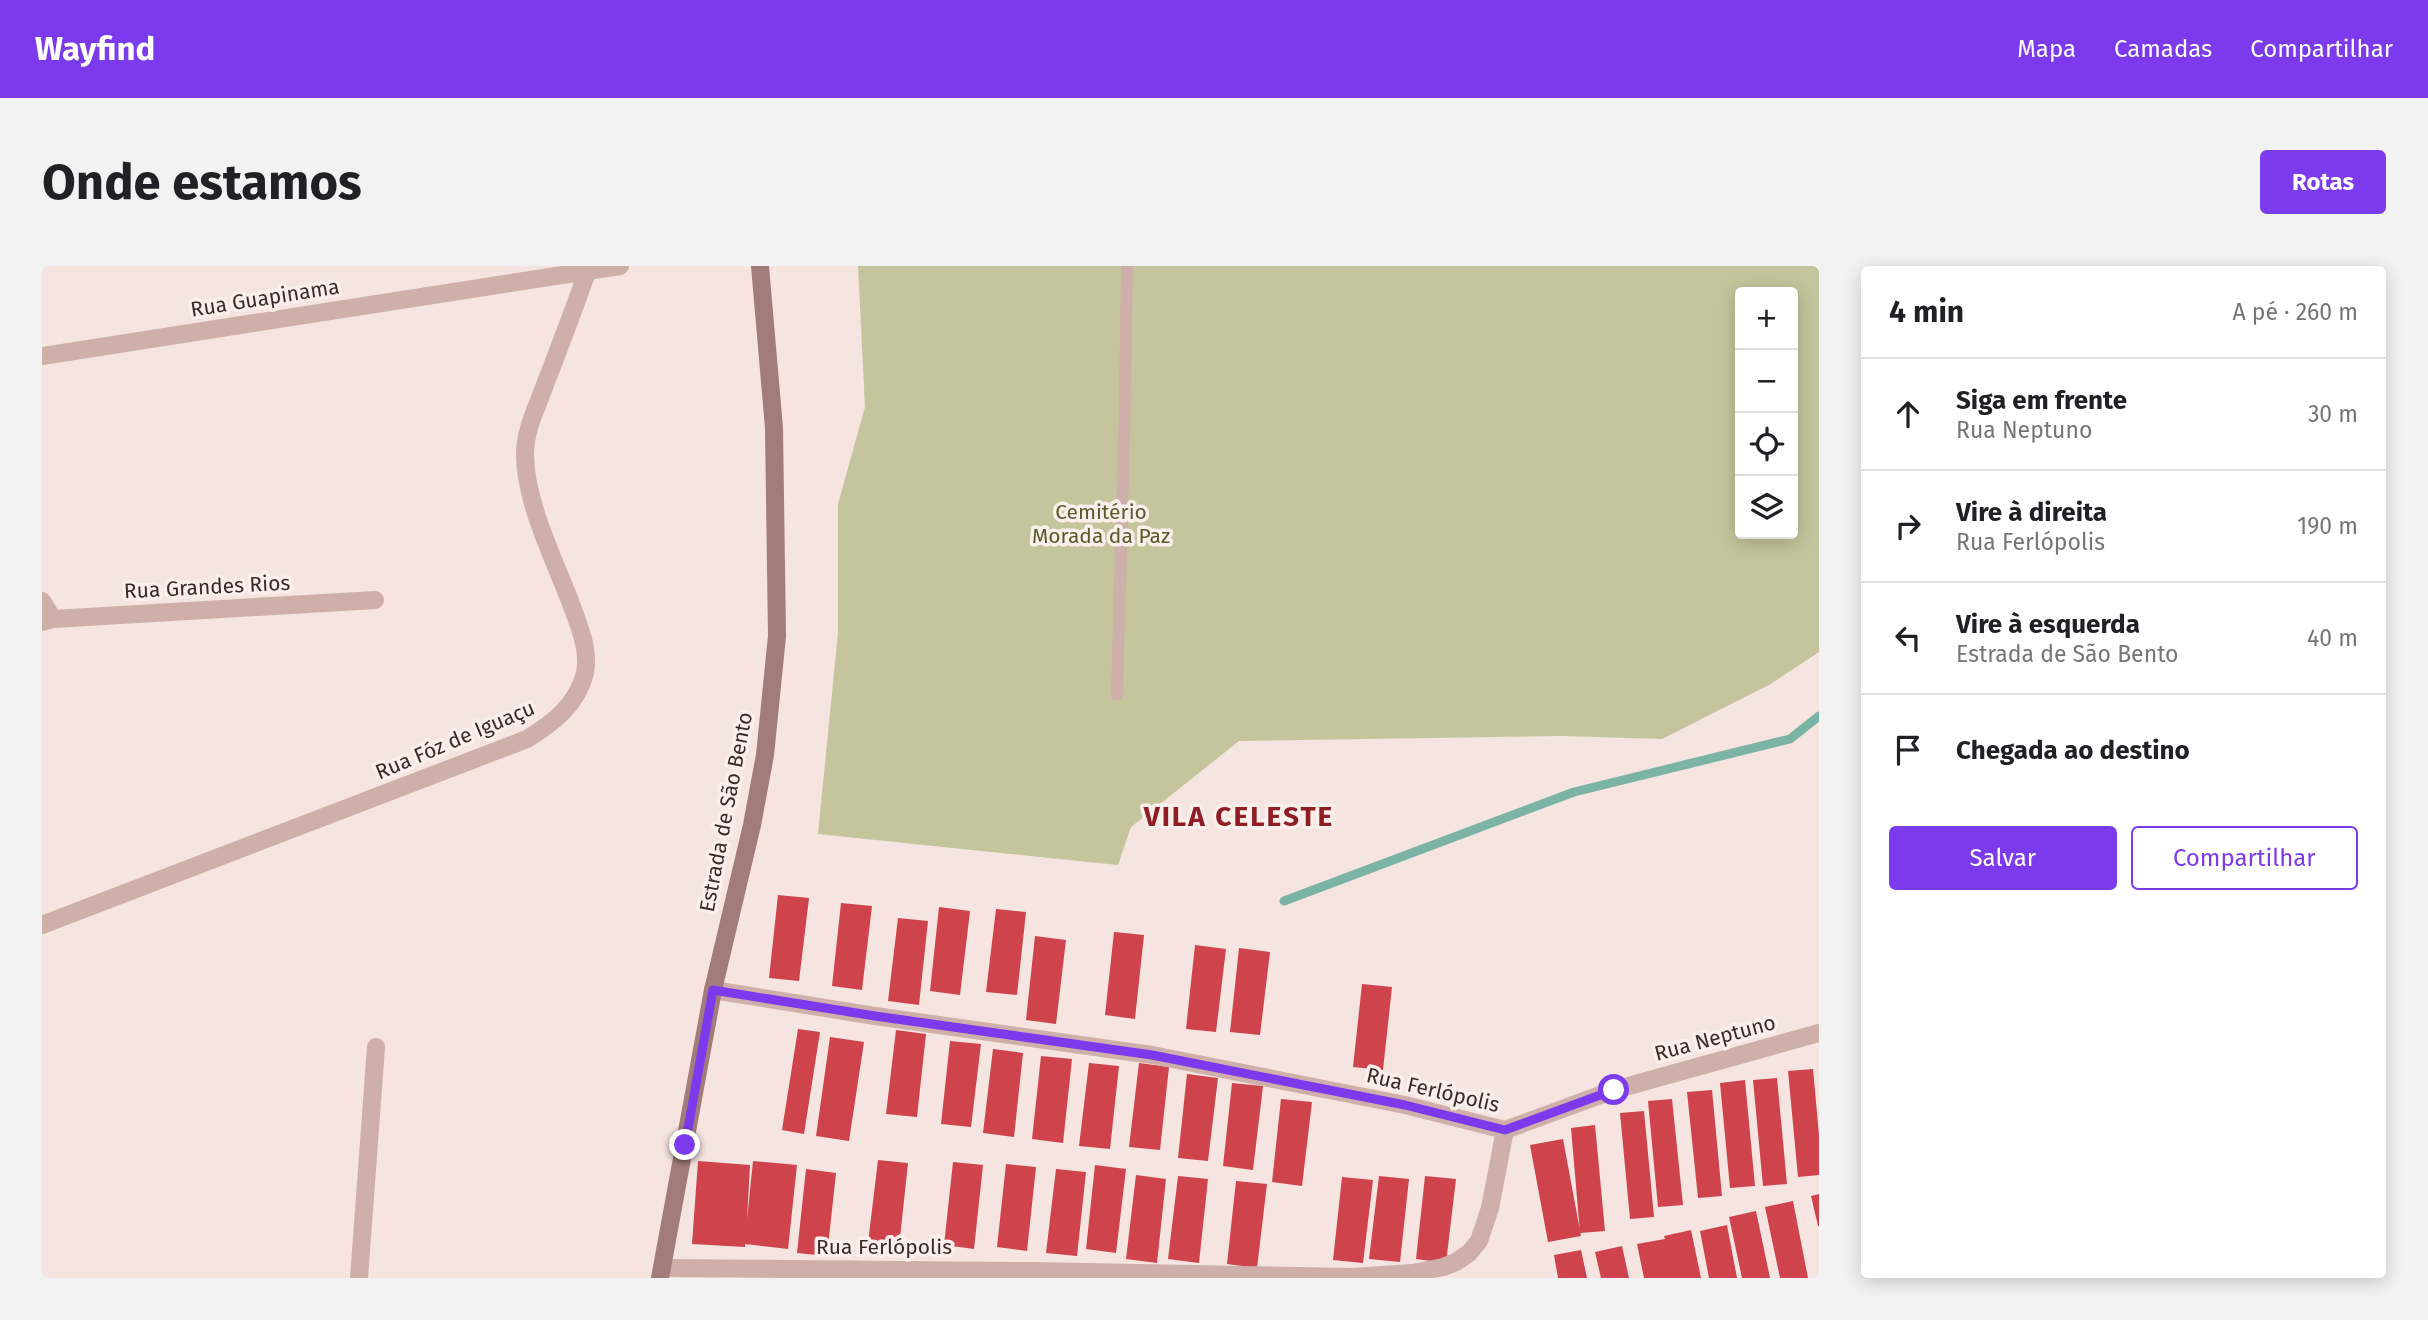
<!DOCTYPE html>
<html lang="pt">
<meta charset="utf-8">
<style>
:root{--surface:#fff;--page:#f2f2f2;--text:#202124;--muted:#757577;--line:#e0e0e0;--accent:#7c3aed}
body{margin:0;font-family:"Fira Sans",sans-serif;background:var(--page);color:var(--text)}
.controls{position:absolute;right:21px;top:21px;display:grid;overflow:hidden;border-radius:7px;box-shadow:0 4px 18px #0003}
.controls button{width:63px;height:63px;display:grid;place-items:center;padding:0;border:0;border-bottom:2px solid var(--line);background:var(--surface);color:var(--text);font:35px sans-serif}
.stop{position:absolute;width:21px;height:21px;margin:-16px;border:5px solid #7c3aed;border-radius:50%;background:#fff}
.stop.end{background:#7c3aed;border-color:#fff;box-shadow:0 2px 7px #0008}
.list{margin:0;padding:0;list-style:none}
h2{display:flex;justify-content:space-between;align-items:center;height:91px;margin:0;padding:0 28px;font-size:30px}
h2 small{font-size:23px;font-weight:400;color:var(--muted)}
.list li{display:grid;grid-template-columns:46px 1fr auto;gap:21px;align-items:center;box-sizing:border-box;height:112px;padding:0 28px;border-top:2px solid var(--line)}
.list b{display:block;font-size:26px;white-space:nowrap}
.list p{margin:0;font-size:23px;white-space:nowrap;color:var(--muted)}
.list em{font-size:23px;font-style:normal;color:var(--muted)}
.actions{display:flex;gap:14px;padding:21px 28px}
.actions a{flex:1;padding:16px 0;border:2px solid var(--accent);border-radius:7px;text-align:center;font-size:24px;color:var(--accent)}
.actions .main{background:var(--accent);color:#fff}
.icon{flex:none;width:38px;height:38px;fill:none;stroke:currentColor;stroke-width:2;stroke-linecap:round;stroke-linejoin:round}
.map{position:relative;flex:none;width:1777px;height:1012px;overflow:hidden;border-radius:7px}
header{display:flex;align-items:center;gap:42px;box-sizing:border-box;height:98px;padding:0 35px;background:var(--accent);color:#fff}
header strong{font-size:33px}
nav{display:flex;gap:38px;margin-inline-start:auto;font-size:24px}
.intro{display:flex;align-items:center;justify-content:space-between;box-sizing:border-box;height:168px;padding:0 42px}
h1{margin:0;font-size:49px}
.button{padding:18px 32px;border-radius:7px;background:var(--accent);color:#fff;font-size:24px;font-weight:700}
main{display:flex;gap:42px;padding:0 42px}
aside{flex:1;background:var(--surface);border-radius:7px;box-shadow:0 4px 18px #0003}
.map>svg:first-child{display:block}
.green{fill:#c4c59d;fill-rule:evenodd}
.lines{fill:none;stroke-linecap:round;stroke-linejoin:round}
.stream{stroke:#7bb4a5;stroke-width:9}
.building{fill:#ce434c}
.lane{stroke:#ceafa9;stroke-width:12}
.street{stroke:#ceafa9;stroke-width:18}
.secondary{stroke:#a27c7a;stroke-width:18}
.route{stroke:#7c3aed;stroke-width:9}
.labels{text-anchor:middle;stroke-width:7;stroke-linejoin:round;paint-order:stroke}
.street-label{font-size:21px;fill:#3b2a29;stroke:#fbefec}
.park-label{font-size:21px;fill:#585b2b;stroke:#fbefec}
.district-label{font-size:28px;font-weight:bold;letter-spacing:2px;fill:#901c24;stroke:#fbefec}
</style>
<header>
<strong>Wayfind</strong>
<nav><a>Mapa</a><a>Camadas</a><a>Compartilhar</a></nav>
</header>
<div class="intro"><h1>Onde estamos</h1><a class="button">Rotas</a></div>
<main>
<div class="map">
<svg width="1777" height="1012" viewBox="0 0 1777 1012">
<rect width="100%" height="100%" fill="#f5e4df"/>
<!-- green -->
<path class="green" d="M816,0h961v386l-50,33 -107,54 -100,-3 -323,5 -108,86 -13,38 -300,-31 20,-201v-129l27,-97zM1698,26h53v242h-53z"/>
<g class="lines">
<!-- stream -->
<path class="stream" d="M1242,635l290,-109 216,-53 29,-23"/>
</g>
<!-- building -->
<path class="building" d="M736,629l31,3 -10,83 -30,-3z
M799,637l31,3 -10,84 -30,-4z
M897,641l31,4 -10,84 -30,-4z
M954,643l30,3 -9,83 -31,-3z
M856,652l30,3 -9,84 -31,-4z
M1072,666l30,3 -9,84 -30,-4z
M993,670l31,4 -10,84 -30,-4z
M1153,679l31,4 -10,83 -30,-3z
M1197,682l31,4 -10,83 -30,-3z
M1320,718l30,3 -9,83 -30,-3z
M756,763l22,3 -16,102 -22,-4z
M854,764l30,4 -9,83 -31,-3z
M788,771l34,5 -15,99 -33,-5z
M908,775l31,3 -10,83 -30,-3z
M951,783l30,4 -9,84 -31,-4z
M999,790l31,3 -9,84 -31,-4z
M1047,797l30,3 -9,83 -31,-3z
M1097,797l30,4 -9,83 -31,-3z
M1771,803l6,66v40l-21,2 -10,-106z
M1145,808l31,4 -10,83 -30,-3z
M1735,812l10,106 -24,2 -10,-106z
M1703,814l10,106 -25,2 -10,-105z
M1190,817l31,3 -10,84 -30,-4z
M1670,824l10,106 -24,2 -11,-106z
M1239,833l31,3 -10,84 -30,-4z
M1630,833l11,106 -25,2 -10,-106z
M1602,845l10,106 -24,2 -10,-106z
M1553,859l10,106 -25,2 -9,-105z
M1521,873l18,97 -33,6 -18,-97z
M836,894l30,3 -9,84 -31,-4z
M656,895l52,4 -3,55 6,-59 44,4 -9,84 -43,-5v3l-53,-3z
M911,896l30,3 -9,84 -30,-4z
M964,898l30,3 -9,84 -30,-4z
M1053,899l31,4 -10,84 -30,-4z
M764,903l30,4 -9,83 -30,-3z
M1014,903l30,3 -9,84 -31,-3z
M1094,909l30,4 -9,84 -31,-4z
M1136,910l30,3 -9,84 -31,-4z
M1337,910l30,3 -9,83 -31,-3z
M1383,910l31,3 -10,84 -30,-4z
M1300,911l31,3 -10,83 -30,-3z
M1194,915l31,3 -10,84 -30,-4z
M1777,928v32h-1l-7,-30z
M1751,935l15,77h-28l-15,-71z
M1714,945l14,67h-28l-13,-61z
M1685,959l10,53h-28l-9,-47z
M1649,964l10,48h-57l-7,-34 28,-5 -1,-3z
M1580,980l7,32h-28l-6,-26z
M1539,984l6,28h-29l-4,-23z"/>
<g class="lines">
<!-- lane -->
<path class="lane" d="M1075,429l8,-294 2,-135"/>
<!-- street -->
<path class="street" d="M0,90l578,-90
M0,335l11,18
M0,356l11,-3 322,-19
M0,659l485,-186c26,-16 50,-34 58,-66 5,-24 -7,-49 -15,-72 -17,-44 -45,-100 -45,-147 0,-25 13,-49 21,-72 14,-36 28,-73 41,-110
M1463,864l109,-40 205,-57
M620,1002l369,3 321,6 61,-4 30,-6 13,-5 13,-9 10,-12 11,-33 15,-78 -100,-25 -253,-50 -277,-39 -162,-26
M317,1012l17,-231"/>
<!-- secondary -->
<path class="secondary" d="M618,1012l53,-288 39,-165 13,-70 12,-119 -3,-208 -14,-162"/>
</g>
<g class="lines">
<!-- route -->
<path class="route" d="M643,879l28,-155 162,26 277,39 253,50 100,25 109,-40"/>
</g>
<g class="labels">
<!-- street labels -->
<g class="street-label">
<text transform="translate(223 32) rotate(-9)" y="7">Rua Guapinama</text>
<text transform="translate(165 321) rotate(-3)" y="7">Rua Grandes Rios</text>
<text transform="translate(413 474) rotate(-23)" y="7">Rua Fóz de Iguaçu</text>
<text transform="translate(684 546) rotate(-79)" y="7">Estrada de São Bento</text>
<text transform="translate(1673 772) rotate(-15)" y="7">Rua Neptuno</text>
<text transform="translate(1391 824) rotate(13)" y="7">Rua Ferlópolis</text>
<text x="842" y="988">Rua Ferlópolis</text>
</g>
<!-- park labels -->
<g class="park-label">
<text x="1059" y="253">Cemitério<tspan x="1059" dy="24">Morada da Paz</tspan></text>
</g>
<!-- district labels -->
<g class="district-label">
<text x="1197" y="560">VILA CELESTE</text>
</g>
</g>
</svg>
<div class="controls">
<button>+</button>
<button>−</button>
<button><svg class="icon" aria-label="locate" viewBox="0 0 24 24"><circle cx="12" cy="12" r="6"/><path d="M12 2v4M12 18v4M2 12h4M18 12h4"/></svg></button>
<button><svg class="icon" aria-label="layers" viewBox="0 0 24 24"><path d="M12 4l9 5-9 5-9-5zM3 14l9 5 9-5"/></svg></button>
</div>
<div class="stop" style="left:1572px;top:824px"></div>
<div class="stop end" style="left:643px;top:879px"></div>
</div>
<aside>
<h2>4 min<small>A pé · 260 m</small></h2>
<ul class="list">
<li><svg class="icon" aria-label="ahead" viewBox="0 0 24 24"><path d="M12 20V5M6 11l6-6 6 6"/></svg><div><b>Siga em frente</b><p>Rua Neptuno</p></div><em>30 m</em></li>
<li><svg class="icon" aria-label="right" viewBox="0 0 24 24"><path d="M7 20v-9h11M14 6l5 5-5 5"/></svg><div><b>Vire à direita</b><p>Rua Ferlópolis</p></div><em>190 m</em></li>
<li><svg class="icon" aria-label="left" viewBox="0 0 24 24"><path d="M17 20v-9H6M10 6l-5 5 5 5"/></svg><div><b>Vire à esquerda</b><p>Estrada de São Bento</p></div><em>40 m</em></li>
<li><svg class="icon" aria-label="arrive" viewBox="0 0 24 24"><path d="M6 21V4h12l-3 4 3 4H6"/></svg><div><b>Chegada ao destino</b></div></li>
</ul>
<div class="actions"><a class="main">Salvar</a><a>Compartilhar</a></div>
</aside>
</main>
